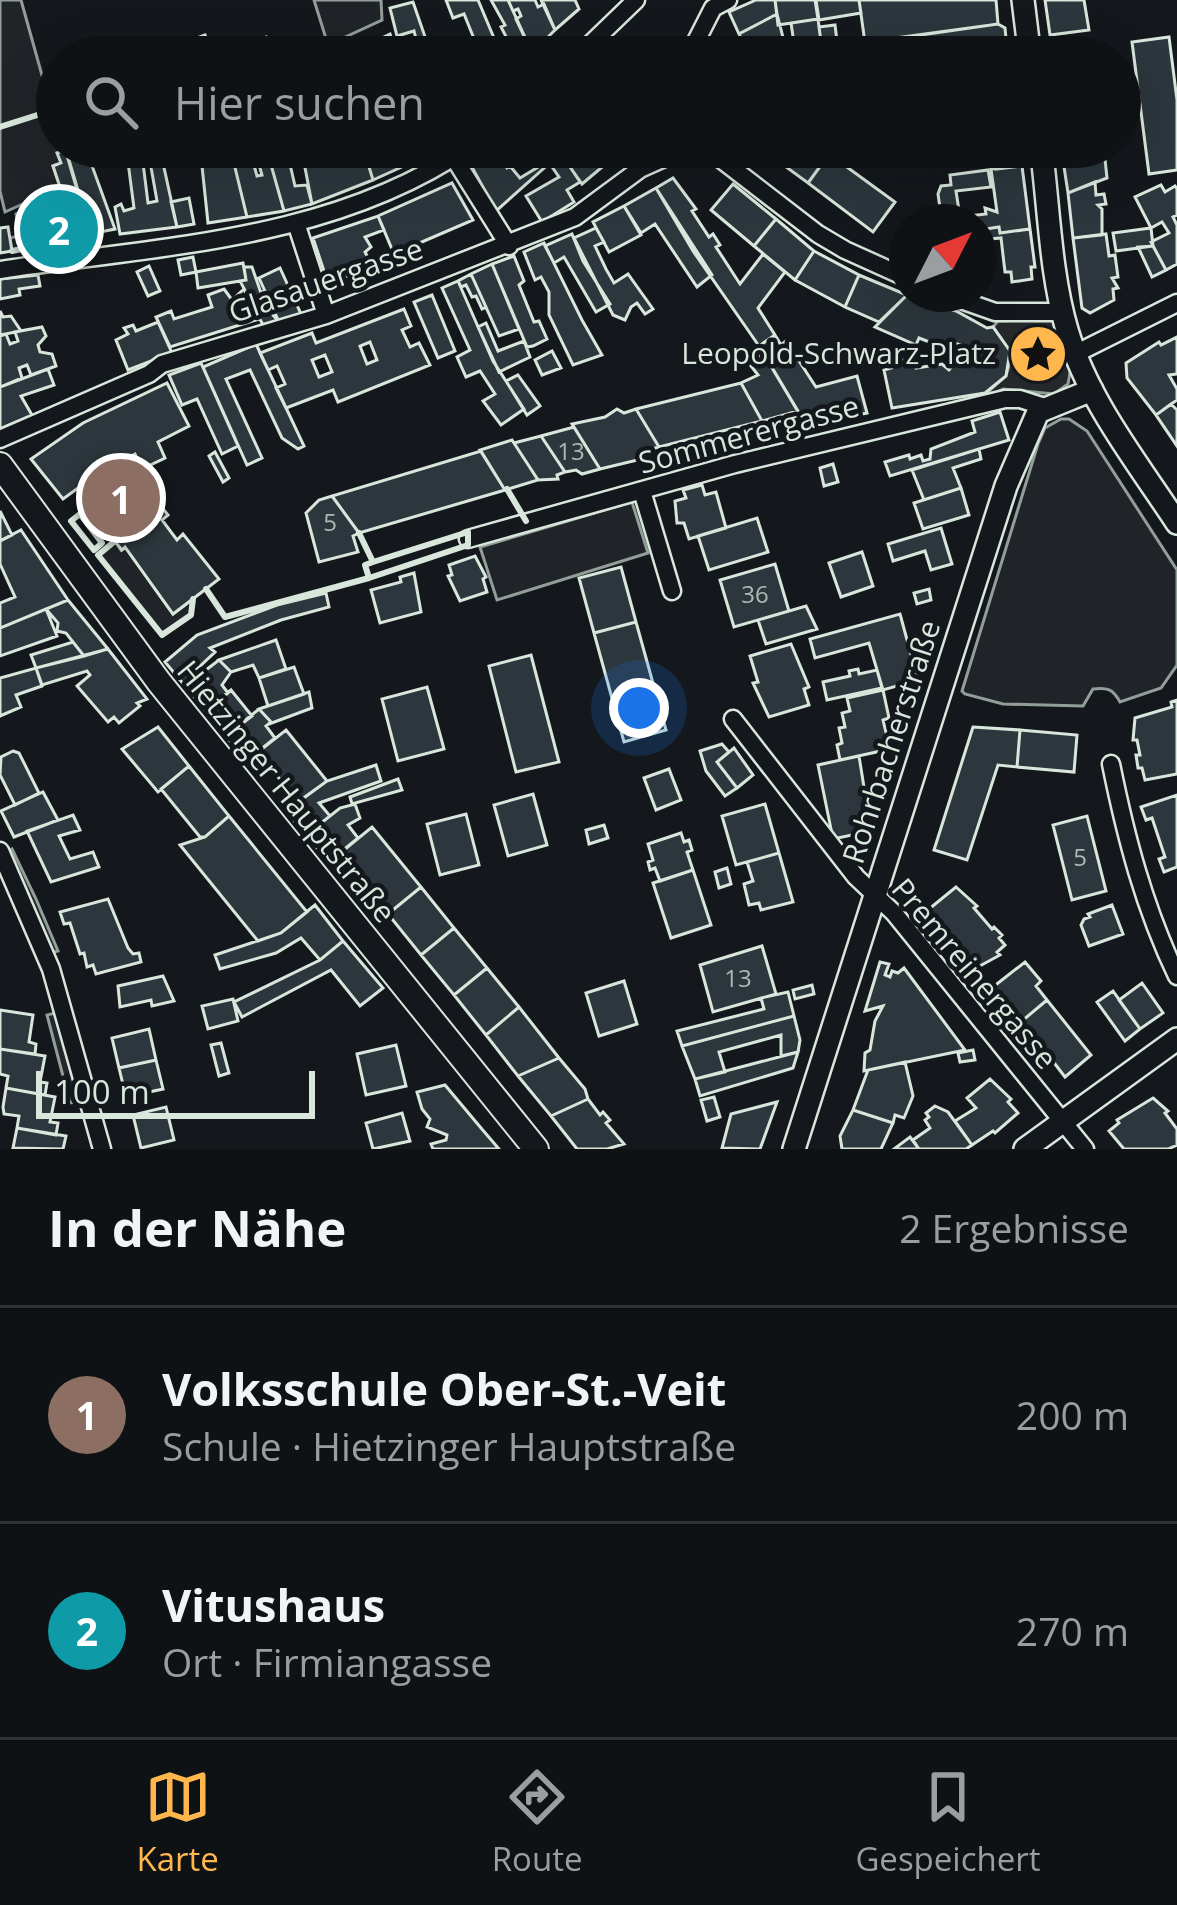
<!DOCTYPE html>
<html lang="de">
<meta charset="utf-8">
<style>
:root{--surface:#0f1215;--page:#1d2022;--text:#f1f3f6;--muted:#9b9ea0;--line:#2f3234;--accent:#ffb74d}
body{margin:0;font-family:"Open Sans",sans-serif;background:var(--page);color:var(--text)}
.compass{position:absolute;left:889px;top:204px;width:108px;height:108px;border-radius:50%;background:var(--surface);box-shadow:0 12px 48px #0002;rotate:48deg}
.scale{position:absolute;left:36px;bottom:30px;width:279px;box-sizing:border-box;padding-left:12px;border:6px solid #d8e6dc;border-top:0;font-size:33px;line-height:42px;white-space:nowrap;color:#d8e6dc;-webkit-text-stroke:9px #14181c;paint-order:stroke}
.you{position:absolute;left:639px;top:708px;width:42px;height:42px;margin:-30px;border:9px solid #fff;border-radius:50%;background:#1a73e8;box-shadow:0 0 0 18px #1a73e833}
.badge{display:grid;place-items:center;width:78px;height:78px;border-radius:50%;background:var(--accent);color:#fff;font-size:39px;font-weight:700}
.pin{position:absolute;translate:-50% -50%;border:6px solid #fff;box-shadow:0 3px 12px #0006}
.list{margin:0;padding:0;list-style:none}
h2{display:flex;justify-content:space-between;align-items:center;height:156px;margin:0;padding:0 48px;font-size:51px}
h2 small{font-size:39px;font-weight:400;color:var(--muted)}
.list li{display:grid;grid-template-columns:78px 1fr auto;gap:36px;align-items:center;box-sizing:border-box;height:216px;padding:0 48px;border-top:3px solid var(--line)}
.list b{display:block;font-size:45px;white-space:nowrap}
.list p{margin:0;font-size:39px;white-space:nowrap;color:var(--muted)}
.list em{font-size:39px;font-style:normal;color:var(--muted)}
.icon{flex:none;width:66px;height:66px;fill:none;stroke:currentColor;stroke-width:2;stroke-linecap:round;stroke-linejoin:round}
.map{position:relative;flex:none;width:1177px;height:1149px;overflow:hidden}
.search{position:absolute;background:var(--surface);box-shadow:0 12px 48px #0002;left:36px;right:36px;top:36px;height:132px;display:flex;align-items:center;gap:30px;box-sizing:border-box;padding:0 42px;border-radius:66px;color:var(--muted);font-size:45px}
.sheet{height:588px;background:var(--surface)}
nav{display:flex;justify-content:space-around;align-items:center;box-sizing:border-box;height:168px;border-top:3px solid var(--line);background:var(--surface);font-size:33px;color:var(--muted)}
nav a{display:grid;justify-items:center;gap:6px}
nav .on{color:var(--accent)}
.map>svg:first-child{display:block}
.green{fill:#202428;stroke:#939e99;stroke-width:3}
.parking{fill:#24282b;stroke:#939e99;stroke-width:3}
.building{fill:#2c363c;stroke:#d8e6dc;stroke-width:3;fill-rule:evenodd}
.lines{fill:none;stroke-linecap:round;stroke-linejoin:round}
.minor-casing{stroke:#d8e6dc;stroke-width:21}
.tertiary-casing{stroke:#d8e6dc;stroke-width:26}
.secondary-casing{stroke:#d8e6dc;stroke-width:28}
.minor{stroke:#14181c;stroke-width:16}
.tertiary{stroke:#14181c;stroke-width:21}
.secondary{stroke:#14181c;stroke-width:24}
.wall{stroke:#d8e6dc;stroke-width:6}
.labels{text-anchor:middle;stroke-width:9;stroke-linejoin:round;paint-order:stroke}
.number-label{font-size:24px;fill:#adbab4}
.street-label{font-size:30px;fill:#d8e6dc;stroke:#14181c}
.poi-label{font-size:30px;fill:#d8e6dc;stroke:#14181c;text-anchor:end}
</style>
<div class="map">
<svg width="1177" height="1149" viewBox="0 0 1177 1149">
<rect width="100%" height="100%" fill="#14181c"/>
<!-- green -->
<path class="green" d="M0,0h21l36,129v18l9,3 -8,3 3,10 -8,3 7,21 -55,25 -5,-21z
M314,0h67l1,20 -54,25z
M40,204v9l-12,7 5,27 -21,4 -2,-13 9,-2 -3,-22z
M1061,419h8l18,12 90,139v95l-16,23 -41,14c-7,-13 -13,-15 -27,-13l-10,17 -80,-2 -38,-10 -3,-3 76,-247 7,-16z
M632,502l16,51 -151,47 -17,-53z
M115,541l6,9 4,-3 48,67 20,-15 -2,16 -29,20 -64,-80z"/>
<!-- parking -->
<path class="parking" d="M1054,319l17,48 -3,17 -14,10 -51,-5 -12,6 -2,-4 17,-15 4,-14v-11l-17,-24 5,-6z
M12,849l24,50 22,52 -8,2 -44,-100z
M55,1013l24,88 -9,2 -23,-88z"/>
<!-- building -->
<path class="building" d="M446,0h32l24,57h-33l-3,-7 11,-4 -13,-32 -11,4z
M491,0h17l26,57h-23l-2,-5 4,-2 -12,-23 4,-2z
M508,0h27l3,7 6,-3 11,26 -23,23 -16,-34 5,-3 -3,-7 -5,2z
M541,0h34l4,9 -24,21z
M756,0h19l2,14 -38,20 -10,-22z
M775,0h40l3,19 -40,6z
M816,0h43l2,13 -42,7z
M859,0h137l2,24 -119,17 2,16h-14z
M1045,0h39l5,30 -39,5z
M413,2l19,55h-21l-4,-10 10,-4 -3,-12 -17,5 -7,-28z
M777,14l10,39 -7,4h-29l-12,-23z
M818,19l5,38h-27l-5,-34z
M998,24l7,4 2,21 -61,8 -1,-5 -47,5 -3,-19z
M835,25l4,32h-16l-4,-30z
M390,34l7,23h-29l-5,-10z
M205,35l7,20 -9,2 -6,-19z
M266,37l8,20h-14v-17z
M1169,37l8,63v70l-28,4 -17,-132z
M865,40l2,17h-10l-2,-15z
M716,41l28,15v1h-42l3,-5 4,2z
M1081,49l1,8h-33l-1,-4z
M126,147h15l7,56 9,-2 -6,-34 12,-4 14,64 -57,7 -5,-27 6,-3 3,7 10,-3z
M200,147h30l17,70 -39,6z
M230,147h19l8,29 5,-1 -8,-28h12l18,64 -37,6z
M266,147h20l9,39 12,-1 5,19 -28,7z
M301,147h22l3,15 20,-7 -4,-8h21l10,33 -61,24z
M363,147h35l8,18 -33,15z
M398,147h35l1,2 -29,13z
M484,147h5l8,15 5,-2 5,8 3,-2 10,12 28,-17 -9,-14h19l3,6 -65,58 -29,-53z
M576,147h50l-44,37 -19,-27z
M794,147h38l1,1 -25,35 -26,-19z
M939,147h45l-5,4 2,13 -17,2 -1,-7 -21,3z
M993,147h27l2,19 -26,3z
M1061,147h33l2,14 9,-2 2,19 -39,15z
M66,150l14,47 -15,5 -12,-36 8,-3 -4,-10z
M95,151l2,10 -6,2 24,66 -25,5 -22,-75z
M561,153l19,29 -13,8 7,12 -32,20 -16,-26 33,-19 -9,-13z
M829,154l66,48 -22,30 -65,-49z
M1022,166l8,63 -30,4 -1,-6 -20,3v-8h-37l-4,-28 3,-8 10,-1 -1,-10 38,-5 3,17 -35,4 4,26 26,-3 -1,-6 12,4 -6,-43z
M673,178l23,31 -4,2 17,26 4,-3 7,11 -4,2 24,37 23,-30 22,18 -27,36 17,27 -16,11 -66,-95 -37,-63z
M1095,182l1,13 8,-1 2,10 -8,1 4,4v26l-29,3 -5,-45z
M452,183l21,37 -79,34 -16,-38z
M733,184l43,35 -22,27 -43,-36z
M1161,185l4,7 10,-6 2,3v26l-4,2 4,8v39l-11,6 -15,-28 18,-9 -7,-11 -11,6 -16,-31z
M656,188l56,87 -15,12 -42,-63 -14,9 -17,-27z
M189,198l5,26 -17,3 -6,-25z
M81,206l8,32 -10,6 -1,-3 -8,2 1,4 -5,-4 -29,8 -7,-31z
M624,206l17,29 -32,17 -16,-30z
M378,216l6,14 -19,7 6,10 -6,5 8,15 -45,16 -15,-45z
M776,219l38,32 -19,29 -41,-34z
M8,227l4,24 -12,2v-25z
M999,227l1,6 30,-4 5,38h-4l1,12 -20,3 -1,-10h-6l-4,-34 -22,2v-10z
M596,228l8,14 -9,4 11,23 8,14 14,-9 25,35 -8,5 -8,-11 -6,4 -6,13 -12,-5 -39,-77z
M1151,228l2,18 -37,5 -3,-18z
M572,234l11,27 27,43 -14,8 -32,-55 -10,6 -9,-17z
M1106,234l3,22 6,-1 3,22 -6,1 6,10 -5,1 1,11 -24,13 -8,-5 -9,-70z
M544,243l38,77 20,35 -29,10 -24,-50v-23l-8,-15 -6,3 -11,-28z
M1153,246l13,24 -14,7 -14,-30z
M814,251l45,24 -14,32 -50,-27z
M514,256l10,25 -5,4 15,37 5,-1 8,18 -14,7 -6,1 -35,-83z
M193,257l3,15 -15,3 -3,-15z
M243,263l3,17 -48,8 -2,-16z
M492,264l27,65 -20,7 -28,-62z
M149,266l11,25 -12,5 -11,-24z
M244,267h8l9,26 3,-2 8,17 -3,2 9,11 -2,1 -13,3 -23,-44 6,-1z
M280,268l21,46 -21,10 -21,-46z
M471,274l15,33 -4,2 -6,-13 -4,1 -6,-12 -5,2 -3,-6z
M38,275l2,11 -21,3 1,6 -20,4v-20z
M859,275l48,20 -28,27 -34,-15z
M458,281l35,80 31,48 -23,16 -18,-24 12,-7 -15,-23 -14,6 -9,-20 13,-7 -28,-62z
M224,289l8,11 12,-11 15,30 -89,28 -14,-30 15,-6 3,8 38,-12 -4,-12z
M432,295l23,56 -17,7 -24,-56z
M907,295l49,16 31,17 6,-1 17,24 -4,25 -21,17 -93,15 -8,-38 7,-2 -2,-6 22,-3 5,9 26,-4 7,6 6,-7 -4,-10 8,-3 1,-5 -8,-3 -7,6 -26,-10 -3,7 -41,-18z
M404,309l7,17 -9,4 8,17 9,-4 11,22 -92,37 -5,-12 -47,18 -10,-20 9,-4 -8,-18 -9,4 -8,-17 52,-20 4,10zM370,342l7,18 -10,4 -7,-18zM325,355l7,17 -13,5 -7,-17z
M0,311l3,6 8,-1 10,15 -21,4z
M158,322l14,31 -44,17 -12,-30 12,-6 -4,-6 9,-3 3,6z
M486,323l12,28 26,-10 6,16 -31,15 -21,-45z
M42,327l4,9 -8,9 2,7 12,2 4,12 -25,9 -4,-10 -8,3 3,10 -22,9v-51l6,-2 4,10 8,-3 -3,-9z
M775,335l6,10 5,-4 30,46 41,-11 10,37 -61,12 -47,-79z
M1177,337v37l-8,1 8,14v11l-21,15 -29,-37 -1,-15 33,-21 2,3z
M256,344l48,102 -6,3 -16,-11 -32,-68 -24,9 36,79 -15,7 -44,-98z
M552,351l9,17 -19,7 -7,-15z
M764,354l34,57 -36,10 -21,-38 17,-8 -10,-13z
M201,363l37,83 -16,8 -25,-55 -15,6 -13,-30z
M48,369l6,16 -33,11 11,19 -32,14v-42z
M518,375l22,31 -13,9 -21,-34z
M167,383l22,43 -31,16 7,16 -23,11 -7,-15 -18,9 11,14 6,-5 34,43 -6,5 15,20 6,-6 36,45 -46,35 -48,-67 -3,3 -33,-40 3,-3 -14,-19 -15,11 -32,-40 52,-36z
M741,383l21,38 -103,26 -23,-38z
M1171,404l6,6v36l-21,-31z
M617,409l7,4 12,-4 23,38 -15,4 2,7 -46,11 -28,-45 33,-7z
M1000,412l9,28 -119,36 -5,-14 24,-7 1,4 11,-4 2,6 7,-2 1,-10 44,-17 -3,-11z
M574,427l26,42 -18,5 -6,-4 -11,2 -24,-36z
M541,436l24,36 -8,3 1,4 -20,1 -24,-37z
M512,440l26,40 -33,10 -25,-40z
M979,449l2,10 -28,9 8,20 -37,12 -12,-30z
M481,451l24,39 -146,43 -27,-37z
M215,452l14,26 -6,4 -14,-26z
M833,464l5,18 -14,4 -4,-18z
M702,485l3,10 11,-3 10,36 -37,11 -5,-16h-7l-2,-22 11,-3 -3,-8z
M961,488l8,27 -46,14 -9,-26z
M332,496l27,37 -6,3 5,16 -39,10 -13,-49 13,-13z
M0,511l12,24 -12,6z
M757,518l11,34 -59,18 -11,-34z
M941,528l11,36 -21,6 -6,-19 -32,10 -5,-17z
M21,530l47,70 -68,28v-25l15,-6 -15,-33v-23z
M862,552l11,34 -32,11 -12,-34z
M475,556l11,21 -3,2 4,13 -27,9 -12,-25 4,-1 -3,-10z
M775,564l14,47 -55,16 -14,-47z
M621,567l15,55 -42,11 -15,-55z
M414,573l7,39 -41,11 -9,-33 30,-8 -1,-5z
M929,589l2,11 -14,4 -3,-11z
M326,593l3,14 -48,13 -71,28 5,4 -19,18 4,4 -15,12 -20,-24 32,-27 80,-30z
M68,600l40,49 -24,7 -18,-23 -9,-2 1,-8 -12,-14z
M806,606l11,23 -51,15 -8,-24z
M46,609l11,27 -57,20v-28z
M900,614l18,66 -35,10 -14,-47 -54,15 -5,-19z
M636,622l30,108 -42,12 -30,-109z
M276,640l10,29 -27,9 -6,-13 -22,7 -12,-12z
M73,642l11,14 -48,12 -5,-13z
M791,644l18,43 -5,2 5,16 -40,12 -16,-34 5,-1 -8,-26z
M108,649l39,50 -10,4 3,3 -21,17 -5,-6 -6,5 -31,-36 13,-11 -3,-4 -45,14 -6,-17z
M531,655l28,107 -43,10 -27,-106z
M219,660l12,12 -9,13 6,8 -22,18 -21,-25z
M294,667l10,27 -36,12 -9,-28z
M36,668l6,18 -26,9 5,12 -21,9v-38z
M858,669l1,5 18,-4 5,18 -55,12 -4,-18 27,-6 -1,-5z
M427,687l17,62 -46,12 -16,-62z
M231,690l21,26 -26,20 -20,-25z
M883,690l6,28 -6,2 7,29 -50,11 -3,-15 5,-2 -3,-15 6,-1 -3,-14 8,-2 -3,-13z
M309,692l3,16 -43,16 2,-2 -12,-13z
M1177,700v74l-32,6 -3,-12h-4l-2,-13h4l-3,-15h-4l2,-22 37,-11 -1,-5z
M259,709l12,13 -5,4 9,12 -29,23 -20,-25z
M158,727l31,39 -31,26 -36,-43z
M973,727l47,3 -3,37 -19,-2 -31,95 -33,-10z
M286,730l41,51 -29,21 -40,-50z
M1020,730l57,5 -3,37 -57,-5z
M722,744l7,8 -12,10 20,26 -12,8 -19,-25 -6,-20z
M734,748l19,27 -16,13 -20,-26z
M13,751l6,2 20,40 -24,12 -15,-30 1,-18z
M859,756l12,75 -38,8 -15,-74z
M376,765l5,16 -62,22 11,13 -24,19 -20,-24 41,-30z
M189,766l40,50 -24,21h-5l-39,-48z
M669,769l12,31 -25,10 -12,-32z
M398,779l4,11 -50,14 -2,-7z
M43,792l15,28 -44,17 -13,-26z
M533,794l14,51 -39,11 -14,-51z
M1177,795v72l-13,5 -5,-13 6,-2 -13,-39 -6,2 -5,-13z
M355,804l5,14 -12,7 10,13 -29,24 -23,-27 34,-27z
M765,804l14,49 -43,12 -14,-49z
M466,814l13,51 -39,10 -13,-51z
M73,815l7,15 -21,6 11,23 23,-7 6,15 -48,15 -24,-51z
M229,816l78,96 -26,21 -23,8 -78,-96 25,-8z
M1087,816l19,75 -34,9 -19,-75z
M604,825l4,13 -19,6 -3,-14z
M372,827l49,60 -33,27 -49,-60z
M681,833l3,9 5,-2 3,10 -5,2 6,18 -33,11 -5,-13 -5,2 -2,-8 5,-2 -5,-16z
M779,853l14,49 -32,8 -2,-7 -10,2 -5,-21 9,-3 -6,-19z
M727,868l4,16 -12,4 -4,-16z
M693,870l18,55 -40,13 -18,-55z
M421,887l33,41 -33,27 -33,-41z
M956,887l21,19 -3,2 18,21 2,-2 8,8 -3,3 6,7 -8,7 3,3 -22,12 -46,-49 -3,-9z
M108,899l20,49 5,6 6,-1 2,9 -45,12 -3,-9 -6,2 -3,-14 -4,1 -10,-31 -6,1 -4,-12z
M315,905l28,36 -23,19 -19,-22 -25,15 -56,16 -5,-14 66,-22z
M1112,905l11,29 -34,12 -8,-21 3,-6 6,-2 -2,-3z
M454,928l33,40 -33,27 -33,-40z
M343,941l40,47 -23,18 -29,-36 -89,47 -8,-15 86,-42z
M762,946l14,48 -63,18 -13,-47z
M880,962l9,2 -4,11 5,2 2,-6 6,2 6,-5 61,82 -101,21 1,-18 5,-3 5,-29 8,-15 -18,5z
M1025,962l16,19 -5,5 11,14 -25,21 -29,-34z
M487,968l32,39 -33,28 -32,-40z
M163,976l11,25 -22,5 -1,-6 -31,7 -2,-21z
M624,981l13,43 -38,12 -13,-43z
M1142,983l21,30 -23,16 -21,-29z
M812,985l2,9 -19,5 -2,-9z
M1113,991l27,38 -15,12 -28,-39z
M788,992l6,24 -112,30 -5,-15 87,-22 -3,-11z
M233,999l5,22 -30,8 -6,-23z
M1047,1000l44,55 -26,22 -43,-56z
M519,1007l40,51 -41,18 -32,-41z
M0,1010l33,5 -4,27 7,2 -1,10 -35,-5z
M794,1016l6,24 -2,12 -17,4v-21l-62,17 6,20 -30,7 -13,-33z
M149,1029l7,31 -37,8 -7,-30z
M221,1043l8,30 -10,3 -8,-31z
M396,1045l10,41 -40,9 -9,-41z
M0,1049l45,7 -5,26 7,1 -2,12 -39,-7 2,-12 -8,-2z
M973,1050l2,10 -15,2 -2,-9z
M798,1052l-5,16 -93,28 -5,-17z
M559,1058l26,31 3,10 -37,17 -33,-40z
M156,1060l7,29 -37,8 -7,-29z
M905,1062l8,34 -9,22 -9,-3 -2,8 -40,-13 15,-40z
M990,1079l21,20 -3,3 10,11 -23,20 -2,-2 -21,14 -17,-24 21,-13 -9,-10z
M445,1085l36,43 18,21h-66l-2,-5 15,-4 1,-5 -20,-8 3,-8 -8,-10 -5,-17z
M6,1088l49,9 -5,25 8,1 -2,12 -39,-7 2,-12 -15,-2 -1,-7z
M714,1097l6,20 -13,4 -6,-21z
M1153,1098l15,13 -3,2 12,16v16l-9,4h-44l-15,-18 10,-8 -2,-3z
M588,1099l12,16 3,-3 7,8 -4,3 18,21 -17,5h-30l-26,-33z
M777,1102l-17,47 -38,-1 9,-34z
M935,1106l13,6 24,33 -6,4h-47l-6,-9 17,-12 -5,-8 4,-3 -3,-4z
M166,1107l8,33 -33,8 -8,-33z
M853,1110l40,13 -12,26h-39l-2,-13z
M402,1113l8,28 -37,8 -7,-26z
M17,1128l49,8 -3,13 -50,-1z
M910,1137l9,12h-25z"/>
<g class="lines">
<!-- minor casing -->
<g class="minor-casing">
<path id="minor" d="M577,57l59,-57
M688,57l25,-49 15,-8
M705,147l113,87 27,16 62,28
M454,158l55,88
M640,169l49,-22
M297,226l29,89
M0,270c159,-24 332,-29 469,-123
M944,294l51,18h68
M1075,354l102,-51
M0,439l149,-65 13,-10 164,-49 249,-98 65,-48 8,-22
M642,491l30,100
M468,539l267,-75 270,-65h15l25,8
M733,719l123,158 38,36 191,236
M1111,764c15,74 33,143 66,212
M0,851l51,118 51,180"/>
</g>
<!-- tertiary casing -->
<g class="tertiary-casing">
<path id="tertiary" d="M1023,0l7,57
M1041,147c8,60 9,125 26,183 21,71 70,132 110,193
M794,1149l212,-663 32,-74 54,-22
M1025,1149l152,-110"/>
</g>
<!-- secondary casing -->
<g class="secondary-casing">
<path id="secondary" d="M0,465l159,217 377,467"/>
</g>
<!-- minor -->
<use href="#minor" class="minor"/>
<!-- tertiary -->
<use href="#tertiary" class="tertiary"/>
<!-- secondary -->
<use href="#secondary" class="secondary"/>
<!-- wall -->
<path class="wall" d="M0,127l50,-16
M12,251l24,-5
M507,489l19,32
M80,514l22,29 -8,7 -23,-29z
M115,541l-17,14 64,80 29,-20 2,-16
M369,578l99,-33v-13l-95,30
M206,589l19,28 144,-39 -4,-13 8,-3 -14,-29"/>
</g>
<!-- icons -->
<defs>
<g id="sight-disc" transform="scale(3)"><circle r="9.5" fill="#ffb74d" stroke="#14181c"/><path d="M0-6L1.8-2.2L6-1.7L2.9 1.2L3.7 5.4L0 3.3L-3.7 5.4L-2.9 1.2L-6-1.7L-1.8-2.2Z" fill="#111"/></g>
</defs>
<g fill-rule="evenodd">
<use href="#sight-disc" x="1038" y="354"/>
</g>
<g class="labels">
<!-- number labels -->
<g class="number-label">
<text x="571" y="460">13</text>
<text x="330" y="531">5</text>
<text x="755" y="603">36</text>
<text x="1080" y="866">5</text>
<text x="738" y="987">13</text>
</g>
<!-- street labels -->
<g class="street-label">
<text transform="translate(326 281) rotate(-19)" y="10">Glasauergasse</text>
<text transform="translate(749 435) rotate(-15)" y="10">Sommerergasse</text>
<text transform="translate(892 742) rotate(-72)" y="10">Rohrbacherstraße</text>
<text transform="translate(286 792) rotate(51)" y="10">Hietzinger Hauptstraße</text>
<text transform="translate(974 974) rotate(50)" y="10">Premreinergasse</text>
</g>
<!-- poi labels -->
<g class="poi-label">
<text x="996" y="364">Leopold-Schwarz-Platz</text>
</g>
</g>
</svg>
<svg class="compass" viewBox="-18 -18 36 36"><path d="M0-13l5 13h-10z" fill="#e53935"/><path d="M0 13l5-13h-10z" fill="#9b9ea0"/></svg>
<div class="scale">100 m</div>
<div class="you"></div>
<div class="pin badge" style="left:121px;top:498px;background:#8d6e63">1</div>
<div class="pin badge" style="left:59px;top:229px;background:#0f9aa8">2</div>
<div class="search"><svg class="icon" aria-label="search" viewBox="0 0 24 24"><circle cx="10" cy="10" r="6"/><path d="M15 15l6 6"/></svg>Hier suchen</div>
</div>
<section class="sheet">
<h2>In der Nähe<small>2 Ergebnisse</small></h2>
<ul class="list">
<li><span class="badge" style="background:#8d6e63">1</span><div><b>Volksschule Ober-St.-Veit</b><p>Schule · Hietzinger Hauptstraße</p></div><em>200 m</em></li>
<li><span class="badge" style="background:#0f9aa8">2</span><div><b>Vitushaus</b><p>Ort · Firmiangasse</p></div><em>270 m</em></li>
</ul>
</section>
<nav>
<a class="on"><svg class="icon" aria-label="map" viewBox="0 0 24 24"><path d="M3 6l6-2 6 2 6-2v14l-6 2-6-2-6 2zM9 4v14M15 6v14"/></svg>Karte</a>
<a><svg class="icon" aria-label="directions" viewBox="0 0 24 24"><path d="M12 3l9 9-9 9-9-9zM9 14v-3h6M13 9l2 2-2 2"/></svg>Route</a>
<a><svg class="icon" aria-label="saved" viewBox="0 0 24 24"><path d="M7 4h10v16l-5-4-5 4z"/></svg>Gespeichert</a>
</nav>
